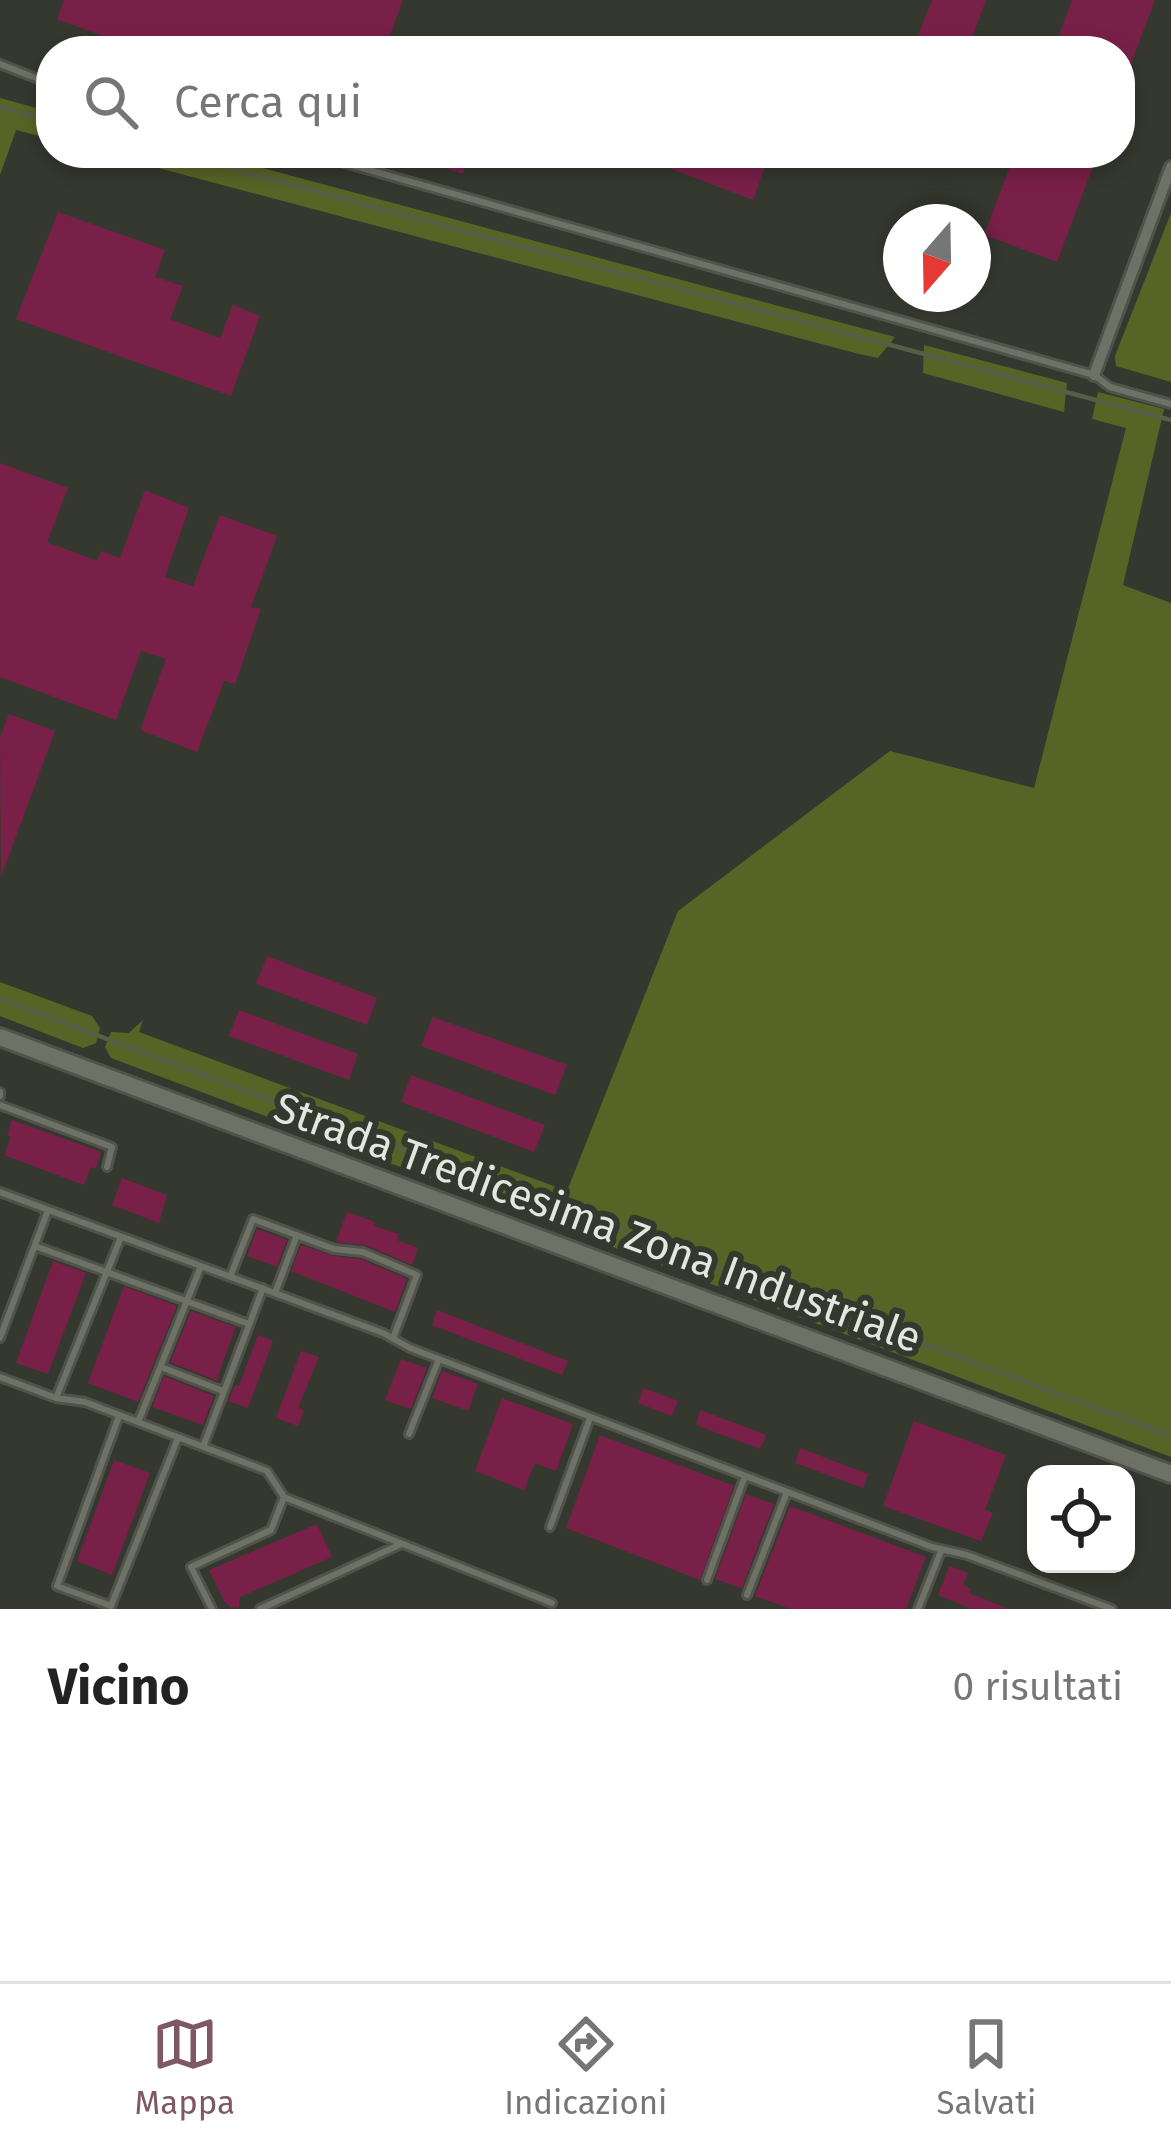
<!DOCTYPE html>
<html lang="it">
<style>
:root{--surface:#fff;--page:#f6f6f6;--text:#222;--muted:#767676;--line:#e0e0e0;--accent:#7e5866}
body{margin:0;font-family:"Fira Sans",sans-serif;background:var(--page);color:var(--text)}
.controls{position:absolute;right:36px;bottom:36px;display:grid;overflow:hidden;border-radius:24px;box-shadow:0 6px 18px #0003}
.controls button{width:108px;height:108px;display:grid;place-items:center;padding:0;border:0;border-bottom:3px solid var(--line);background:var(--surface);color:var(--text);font:60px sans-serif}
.compass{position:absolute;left:883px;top:204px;width:108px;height:108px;border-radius:50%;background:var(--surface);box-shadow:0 6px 18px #0003;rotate:200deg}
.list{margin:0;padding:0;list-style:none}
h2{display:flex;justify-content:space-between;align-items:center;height:156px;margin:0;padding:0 48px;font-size:51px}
h2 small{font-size:39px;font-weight:400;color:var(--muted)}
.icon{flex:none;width:66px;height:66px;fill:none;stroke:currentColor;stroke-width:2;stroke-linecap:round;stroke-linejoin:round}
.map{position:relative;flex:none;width:1171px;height:1609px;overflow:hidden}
.search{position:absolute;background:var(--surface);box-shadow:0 6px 18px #0003;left:36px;right:36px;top:36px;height:132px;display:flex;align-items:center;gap:30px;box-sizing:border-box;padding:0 42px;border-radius:48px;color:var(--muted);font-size:45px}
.sheet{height:372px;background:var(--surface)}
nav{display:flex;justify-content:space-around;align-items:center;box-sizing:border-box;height:168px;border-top:3px solid var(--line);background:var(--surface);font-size:33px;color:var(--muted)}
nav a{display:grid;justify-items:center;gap:6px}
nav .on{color:var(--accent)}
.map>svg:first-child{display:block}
.green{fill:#586425}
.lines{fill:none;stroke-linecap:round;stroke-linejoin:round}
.stream{stroke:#585d45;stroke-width:4.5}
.building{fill:#792048}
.lane-casing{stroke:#51534b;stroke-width:12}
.street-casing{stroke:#51534b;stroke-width:16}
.secondary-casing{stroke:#51534b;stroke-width:22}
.lane{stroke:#6e7165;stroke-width:6}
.street{stroke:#6e7165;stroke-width:10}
.secondary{stroke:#6e7165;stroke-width:16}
.labels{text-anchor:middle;stroke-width:12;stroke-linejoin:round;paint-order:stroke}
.street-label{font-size:42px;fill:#e4e6e0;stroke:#35382e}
</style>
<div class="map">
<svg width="1171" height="1609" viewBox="0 0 1171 1609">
<rect width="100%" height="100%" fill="#35382e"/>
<!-- green -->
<path class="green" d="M0,98l51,14v27l-35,-9 -16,45z
M102,153h104l689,184 -17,21 -19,-4z
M1171,213v169l-55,-16 -1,-10z
M924,345l143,38 -3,29 -141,-39z
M1098,392l66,17 -41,176 48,18v854l-1060,-399 -6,-11 6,-15 18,1 14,-13 -4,12 428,159 111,-280 212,-160 144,37 92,-360 -34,-9z
M0,982l92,34 8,12 -4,15 -13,5 -83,-32z"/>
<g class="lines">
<!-- stream -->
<path class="stream" d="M0,107l51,14
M172,153l999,267
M0,999l1171,437"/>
</g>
<!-- building -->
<path class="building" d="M64,0h339l-19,51h-241l-86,-32z
M932,0h54l-19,51h-15l-35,-13z
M1072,0h83l-34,90 -1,-39h-67z
M443,153h27l-7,21 -24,-8z
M630,153h140l-17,47z
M1015,153h83l-41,109 -73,-27z
M58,212l107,38 -10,27 28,9 -13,33 50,19 13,-33 27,11 -29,80 -215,-77z
M0,463l68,25 -21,54 50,19 4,-10 19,7 25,-68 44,18 -24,69 28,9 27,-71 57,21 -26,71 10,2 -26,75 -11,-3 -27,71 -57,-22 26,-71 -25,-8 -25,69 -116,-43z
M9,714l46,17 -54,146 -1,-140z
M267,956l110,42 -10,27 -111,-41z
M239,1010l119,44 -9,26 -120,-44z
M433,1017l134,48 -12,30 -134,-49z
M411,1075l134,50 -11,27 -133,-50z
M12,1120l89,32 -5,17 -5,-2 -7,18 -80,-30 7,-18 -4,-2z
M122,1178l45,17 -8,28 -47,-18z
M347,1212l28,10 -1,4 25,8 -2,6 21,8 -6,17 -47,-20 -29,-3z
M257,1229l30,11 -10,27 -30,-11z
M301,1245l32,11 28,3 46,20 -12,33 -104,-41z
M53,1261l33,12 -38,101 -32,-11z
M124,1286l53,20 -39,96 -50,-19z
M437,1310l131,51 -6,14 -130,-50z
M191,1311l45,16 -19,51 3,4 -50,-20z
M258,1335l15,6 -25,67 -20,-7 7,-16 4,1z
M301,1351l18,6 -21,51 6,3 -6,15 -22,-8z
M401,1359l26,9 -16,41 -26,-9z
M442,1371l36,13 -10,27 -36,-13z
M164,1376l50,20 -11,29 -51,-18z
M643,1388l35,13 -6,15 -34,-13z
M502,1398l71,26 -17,47 -21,-8 -11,27 -49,-19z
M700,1410l66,25 -6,14 -64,-24z
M914,1421l92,34 -21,55 8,3 -12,28 -98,-35z
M600,1435l134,51 -34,94 -134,-52z
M800,1448l68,26 -5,14 -68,-25z
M114,1460l36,13 -38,102 -35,-14z
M746,1494l28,10 -32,84 -27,-9z
M790,1506l136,51 -20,52h-116l-35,-13z
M317,1524l15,33 -92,40 -1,11 -9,-1 -6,-6 -15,-31z
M949,1566l19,7 -5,12 8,4 -2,4 40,16h-37l-34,-14z"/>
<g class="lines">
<!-- lane casing -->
<g class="lane-casing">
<path id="lane" d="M0,64l51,20
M309,153l785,222 16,12 61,17
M0,1092v4
M0,1105l112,42 -5,20
M0,1192l383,141 27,15 522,199 35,8 145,54
M35,1246l214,78
M230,1277l23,-58 81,30 29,3 54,23 -24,63
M275,1293l22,-58
M0,1338l48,-128
M161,1367l62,24
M0,1377l56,21 29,4 182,69 17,26
M56,1398l65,-161
M119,1416l-62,170 54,20 67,-168
M138,1422l63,-156
M409,1434l30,-75
M203,1447l60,-159
M550,1527l40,-109
M707,1580l38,-104
M747,1595l40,-103
M212,1609l-21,-42 80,-37 13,-33 268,106
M260,1609l139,-64
M918,1609l23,-58"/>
</g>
<!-- street casing -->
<g class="street-casing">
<path id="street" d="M1094,375l77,-208"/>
</g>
<!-- secondary casing -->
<g class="secondary-casing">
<path id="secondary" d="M0,1037l1171,437"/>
</g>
<!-- lane -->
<use href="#lane" class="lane"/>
<!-- street -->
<use href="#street" class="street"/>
<!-- secondary -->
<use href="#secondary" class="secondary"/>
</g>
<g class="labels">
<!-- street labels -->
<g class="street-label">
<text transform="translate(598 1222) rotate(20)" y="15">Strada Tredicesima Zona Industriale</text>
</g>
</g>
</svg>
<div class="controls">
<button><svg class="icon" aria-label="locate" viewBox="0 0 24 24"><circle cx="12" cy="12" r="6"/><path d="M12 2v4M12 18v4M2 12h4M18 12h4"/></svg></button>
</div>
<svg class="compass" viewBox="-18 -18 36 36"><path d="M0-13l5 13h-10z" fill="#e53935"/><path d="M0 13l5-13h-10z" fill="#767676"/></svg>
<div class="search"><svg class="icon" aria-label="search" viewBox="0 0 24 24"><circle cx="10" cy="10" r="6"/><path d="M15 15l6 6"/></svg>Cerca qui</div>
</div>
<section class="sheet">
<h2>Vicino<small>0 risultati</small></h2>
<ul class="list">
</ul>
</section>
<nav>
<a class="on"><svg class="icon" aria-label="map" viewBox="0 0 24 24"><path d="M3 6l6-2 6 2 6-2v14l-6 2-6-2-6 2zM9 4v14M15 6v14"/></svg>Mappa</a>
<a><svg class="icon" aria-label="directions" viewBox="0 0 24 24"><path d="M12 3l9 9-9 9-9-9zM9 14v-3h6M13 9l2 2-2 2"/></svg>Indicazioni</a>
<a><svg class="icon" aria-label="saved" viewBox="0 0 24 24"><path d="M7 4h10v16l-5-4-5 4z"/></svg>Salvati</a>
</nav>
